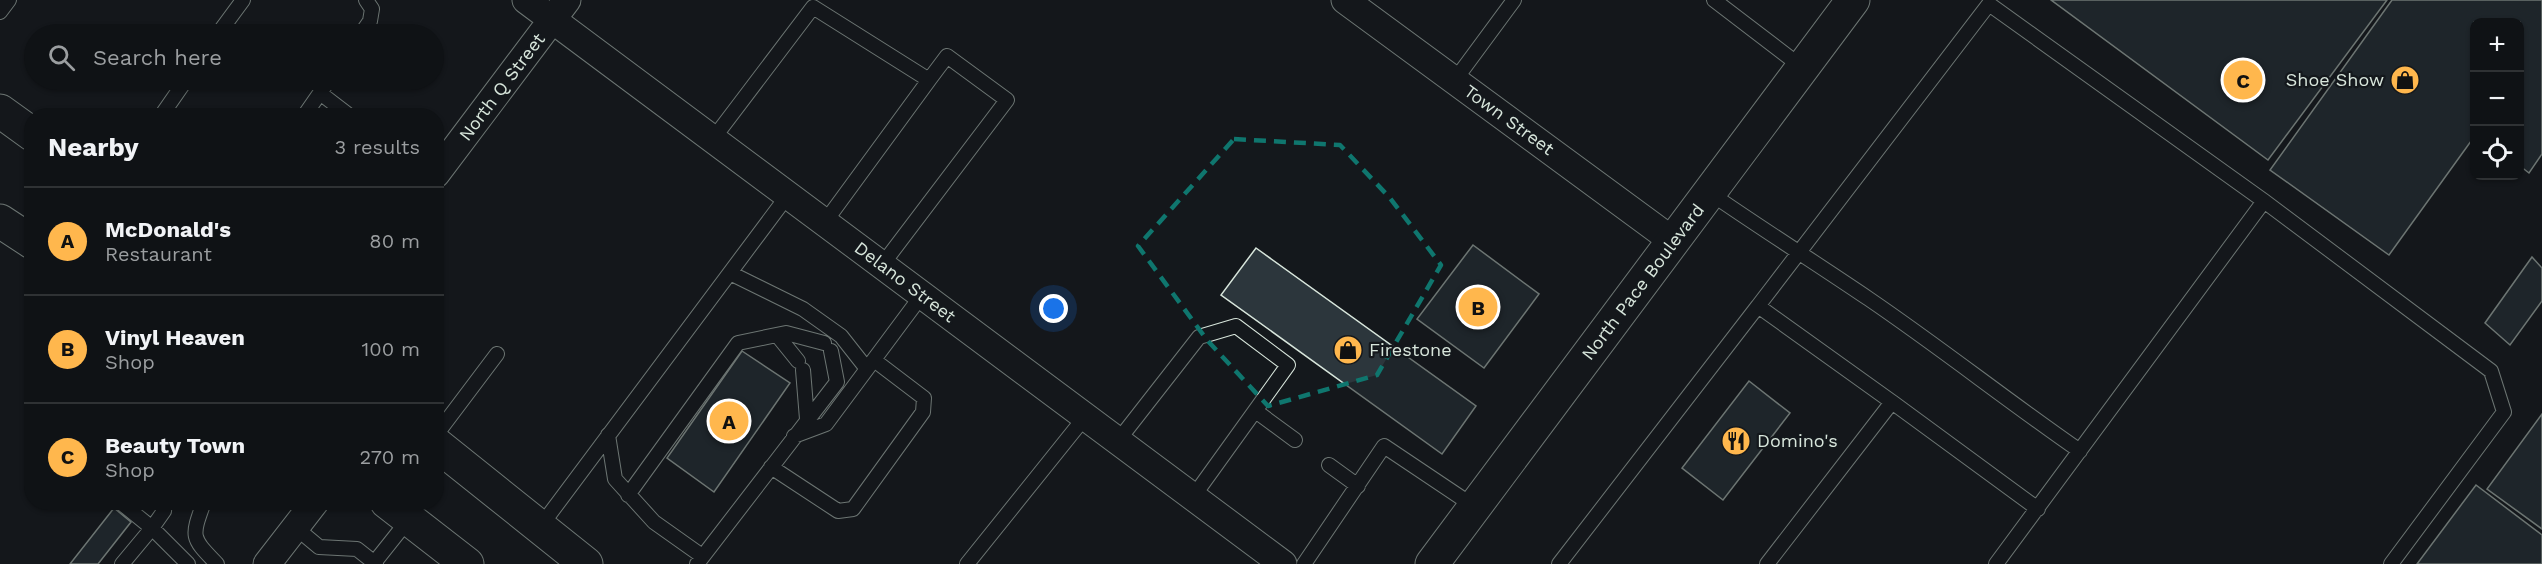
<!DOCTYPE html>
<meta charset="utf-8">
<style>
:root{--surface:#0f1215;--page:#1d2022;--text:#f1f3f6;--muted:#9b9ea0;--line:#2f3234;--accent:#ffb74d}
body{margin:0;font-family:"Work Sans",sans-serif;background:var(--page);color:var(--text)}
.controls{position:absolute;right:18px;top:18px;display:grid;overflow:hidden;border-radius:12px;box-shadow:0 2px 4px #0004}
.controls button{width:54px;height:54px;display:grid;place-items:center;padding:0;border:0;border-bottom:2px solid var(--line);background:var(--surface);color:var(--text);font:30px sans-serif}
.you{position:absolute;left:1054px;top:309px;width:21px;height:21px;margin:-15px;border:4px solid #fff;border-radius:50%;background:#1a73e8;box-shadow:0 0 0 9px #1a73e833}
.badge{display:grid;place-items:center;width:39px;height:39px;border-radius:50%;background:var(--accent);color:#111;font-size:20px;font-weight:700}
.pin{position:absolute;translate:-50% -50%;border:3px solid #fff;box-shadow:0 2px 6px #0006}
.list{margin:0;padding:0;list-style:none}
h2{display:flex;justify-content:space-between;align-items:center;height:78px;margin:0;padding:0 24px;font-size:26px}
h2 small{font-size:20px;font-weight:400;color:var(--muted)}
.list li{display:grid;grid-template-columns:39px 1fr auto;gap:18px;align-items:center;box-sizing:border-box;height:108px;padding:0 24px;border-top:2px solid var(--line)}
.list b{display:block;font-size:22px;white-space:nowrap}
.list p{margin:0;font-size:20px;white-space:nowrap;color:var(--muted)}
.list em{font-size:20px;font-style:normal;color:var(--muted)}
.icon{flex:none;width:33px;height:33px;fill:none;stroke:currentColor;stroke-width:2;stroke-linecap:round;stroke-linejoin:round}
.map{position:relative;flex:none;width:2542px;height:564px;overflow:hidden}
.search{position:absolute;background:var(--surface);box-shadow:0 2px 4px #0004;left:24px;top:24px;width:420px;height:66px;display:flex;align-items:center;gap:15px;box-sizing:border-box;padding:0 21px;border-radius:33px;color:var(--muted);font-size:22px}
.panel{position:absolute;background:var(--surface);box-shadow:0 2px 4px #0004;left:24px;top:108px;width:420px;height:402px;border-radius:24px}
.map>svg:first-child{display:block}
.building{fill:#2c363c;stroke:#d8e6dc;stroke-width:1.5}
.lines{fill:none;stroke-linecap:round;stroke-linejoin:round}
.lane-casing{stroke:#d8e6dc;stroke-width:16}
.street-casing{stroke:#d8e6dc;stroke-width:29}
.secondary-casing{stroke:#d8e6dc;stroke-width:35}
.primary-casing{stroke:#d8e6dc;stroke-width:35}
.lane{stroke:#14181c;stroke-width:14}
.street{stroke:#14181c;stroke-width:27}
.secondary{stroke:#14181c;stroke-width:33}
.primary{stroke:#14181c;stroke-width:33}
.marked{fill:none;stroke:#0f766e;stroke-width:4.5;stroke-dasharray:12 8;stroke-linejoin:round}
.labels{text-anchor:middle;stroke-width:4.5;stroke-linejoin:round;paint-order:stroke}
.poi-label{font-size:18px;fill:#d8e6dc;stroke:#14181c;text-anchor:start}
.street-label{font-size:18px;fill:#d8e6dc;stroke:#14181c}
</style>
<div class="map">
<svg width="2542" height="564" viewBox="0 0 2542 564">
<rect width="100%" height="100%" fill="#14181c"/>
<!-- building -->
<path class="building" d="M2051,0h336l-119,160z
M2392,0h150v154l-13,19 -9,-7v-144h-46v115l-85,118 -119,-85z
M1473,245l66,49 -55,74 -67,-49z
M1256,248l220,158 -34,48 -221,-159z
M2532,257l10,11v33l-32,44 -25,-22z
M742,351l48,32 -76,109 -47,-34z
M1749,381l41,32 -67,87 -41,-32z
M2542,414v115l-55,-40z
M2476,485l66,50v29h-125z
M114,508l17,14 -33,42h-28z"/>
<g class="lines">
<!-- lane casing -->
<g class="lane-casing">
<path id="lane" d="M1714,0l89,68
M0,12l9,-12
M218,34l25,-34
M361,34l9,-13 2,-12 -6,-9
M1455,80l59,-80
M320,93l30,23
M161,116l25,-36
M304,116l25,-36
M713,139l100,-132 116,73 18,-24 60,44 -125,165
M1710,193c52,36 106,70 159,106 72,49 140,103 211,152
M825,222l104,-142
M730,273l73,36 38,27 26,33
M777,335l21,26
M803,370l4,49
M1892,402l146,107
M1257,412l38,28
M436,435l61,-81
M608,435l7,44 39,43 48,34
M794,436l32,-12 96,-129
M1117,442l82,-105 37,-11 52,39 -95,132
M1329,465l29,21
M771,467l67,44 15,-2 70,-97 1,-14 -50,-38
M628,495l110,-152 48,-10 38,10
M120,502l32,26 12,-17 1,-9
M204,502c-13,36 -13,35 13,62
M295,527l24,20 38,2 19,15
M540,527l248,-332
M374,563l35,-44
M122,564l30,-36 36,36
M697,564l140,-182 -6,-31
M967,564l118,-147
M1304,564l80,-118 91,61
M1559,564l199,-258
M1767,564l125,-162 -134,-96 231,-302 275,197 227,170 13,41 -113,152
M1996,564l268,-363"/>
</g>
<!-- street casing -->
<g class="street-casing">
<path id="street" d="M526,0l757,564
M1345,0l328,241
M436,174l131,-174
M267,564l48,-62"/>
</g>
<!-- secondary casing -->
<g class="secondary-casing">
<path id="secondary" d="M1432,564l421,-564"/>
</g>
<!-- primary casing -->
<g class="primary-casing">
<path id="primary" d="M0,111l32,23
M0,221l32,21
M436,444l150,120
M387,502l80,62"/>
</g>
<!-- lane -->
<use href="#lane" class="lane"/>
<!-- street -->
<use href="#street" class="street"/>
<!-- secondary -->
<use href="#secondary" class="secondary"/>
<!-- primary -->
<use href="#primary" class="primary"/>
</g>
<!-- marked area -->
<path d="M0 0H2542V564H0ZM1234,139l106,6 50,53 51,67 -64,110 -109,31 -61,-66 -69,-94z" fill="#14181c" fill-opacity=".55" fill-rule="evenodd"/>
<path class="marked" d="M1234,139l106,6 50,53 51,67 -64,110 -109,31 -61,-66 -69,-94z"/>
<!-- icons -->
<defs>
<g id="shop-disc" transform="scale(1.5)"><circle r="9.5" fill="#ffb74d" stroke="#14181c"/><path d="M-5-2.5h2.3a2.7 3.5 0 0 1 5.4 0H5L5.5 6h-11ZM-1.5-2.5h3a1.5 2.3 0 0 0-3 0Z" fill="#111"/></g>
<g id="restaurant-disc" transform="scale(1.5)"><circle r="9.5" fill="#ffb74d" stroke="#14181c"/><path d="M-5-6h1v4h1v-4h1v4h1v-4h1v5L-1.5 .5V6h-2V.5L-5-1ZM5-6V6H3V1.5H1.5Q1.5-4 5-6Z" fill="#111"/></g>
</defs>
<g fill-rule="evenodd">
<use href="#shop-disc" x="2405" y="80"/>
<use href="#shop-disc" x="1348" y="350"/>
<use href="#restaurant-disc" x="1736" y="441"/>
</g>
<g class="labels">
<!-- poi labels -->
<g class="poi-label">
<text x="2384" y="86" text-anchor="end">Shoe Show</text>
<text x="1369" y="356">Firestone</text>
<text x="1757" y="447">Domino's</text>
</g>
<!-- street labels -->
<g class="street-label">
<text transform="translate(502 87) rotate(-53)" y="6">North Q Street</text>
<text transform="translate(1509 120) rotate(36)" y="6">Town Street</text>
<text transform="translate(905 282) rotate(37)" y="6">Delano Street</text>
<text transform="translate(1643 282) rotate(-53)" y="6">North Pace Boulevard</text>
</g>
</g>
</svg>
<div class="controls">
<button>+</button>
<button>−</button>
<button><svg class="icon" aria-label="locate" viewBox="0 0 24 24"><circle cx="12" cy="12" r="6"/><path d="M12 2v4M12 18v4M2 12h4M18 12h4"/></svg></button>
</div>
<div class="you"></div>
<div class="pin badge" style="left:729px;top:421px">A</div>
<div class="pin badge" style="left:1478px;top:307px">B</div>
<div class="pin badge" style="left:2243px;top:80px">C</div>
<div class="search"><svg class="icon" aria-label="search" viewBox="0 0 24 24"><circle cx="10" cy="10" r="6"/><path d="M15 15l6 6"/></svg>Search here</div>
<section class="panel">
<h2>Nearby<small>3 results</small></h2>
<ul class="list">
<li><span class="badge">A</span><div><b>McDonald's</b><p>Restaurant</p></div><em>80 m</em></li>
<li><span class="badge">B</span><div><b>Vinyl Heaven</b><p>Shop</p></div><em>100 m</em></li>
<li><span class="badge">C</span><div><b>Beauty Town</b><p>Shop</p></div><em>270 m</em></li>
</ul>
</section>
</div>
